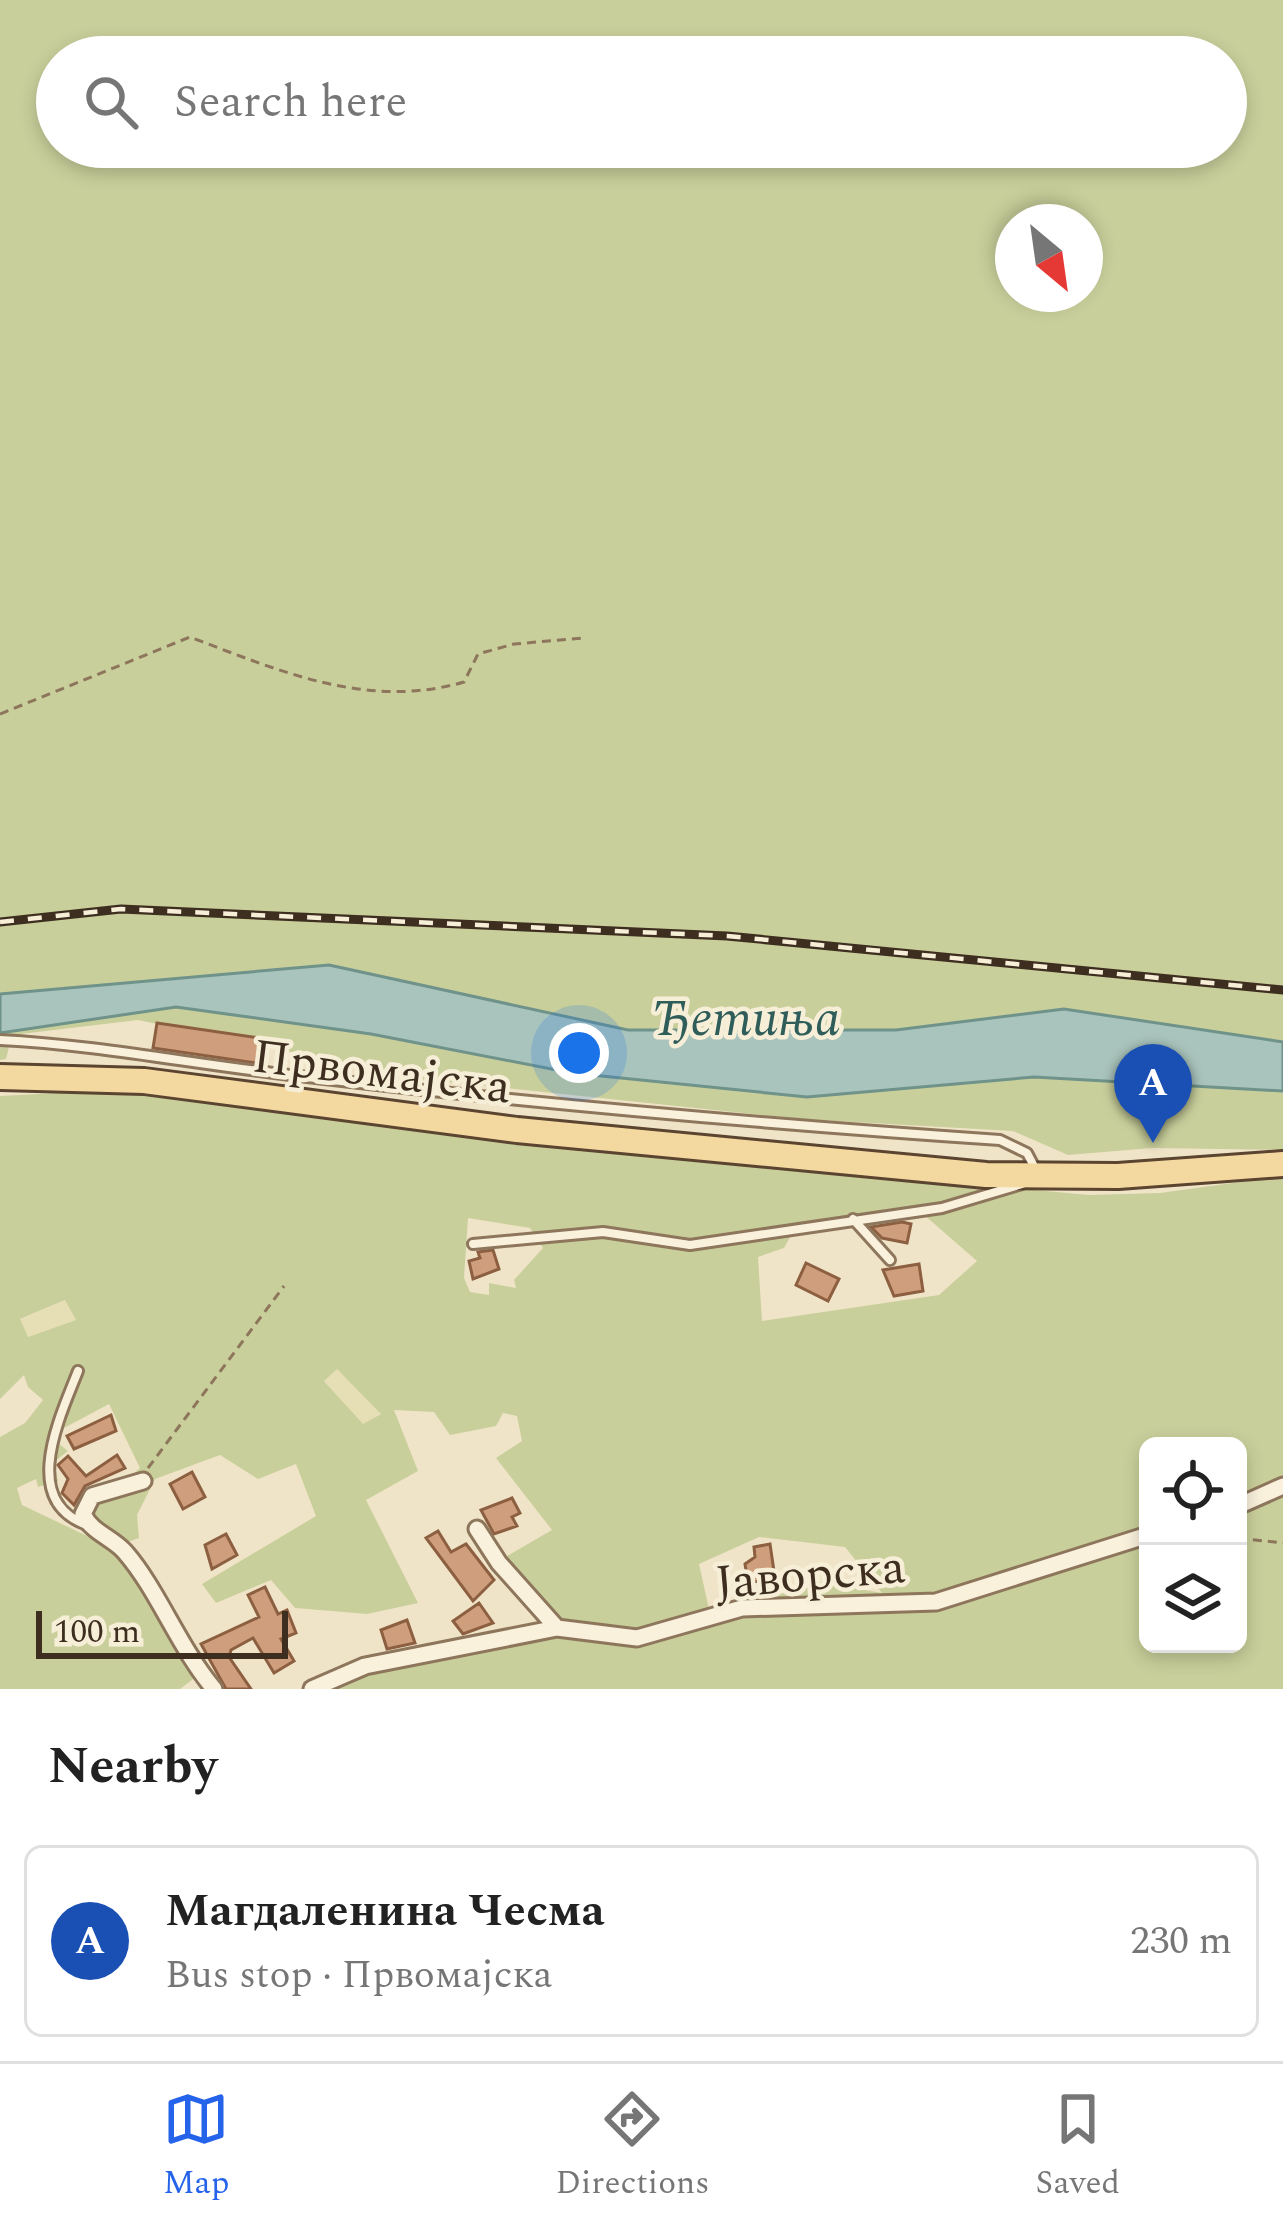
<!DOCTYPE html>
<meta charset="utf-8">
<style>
:root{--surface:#fff;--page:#f6f6f6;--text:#222;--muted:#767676;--line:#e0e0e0;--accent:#2563eb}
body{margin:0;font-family:Spectral,serif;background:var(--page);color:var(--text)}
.controls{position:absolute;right:36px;bottom:36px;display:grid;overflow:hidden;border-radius:18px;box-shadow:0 6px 18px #0003}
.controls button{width:108px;height:108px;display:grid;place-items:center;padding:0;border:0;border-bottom:3px solid var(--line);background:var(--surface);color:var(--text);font:60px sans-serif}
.compass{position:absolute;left:995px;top:204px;width:108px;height:108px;border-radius:50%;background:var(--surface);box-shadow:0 6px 18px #0003;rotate:151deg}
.scale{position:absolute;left:36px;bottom:30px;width:252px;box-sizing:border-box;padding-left:12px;border:6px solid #3d2e20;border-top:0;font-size:33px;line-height:42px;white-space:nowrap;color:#3d2e20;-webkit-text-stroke:9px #f7eed8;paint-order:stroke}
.you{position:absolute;left:579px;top:1053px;width:42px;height:42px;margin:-30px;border:9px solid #fff;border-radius:50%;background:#1a73e8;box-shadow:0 0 0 18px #1a73e833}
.badge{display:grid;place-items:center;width:78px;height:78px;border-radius:50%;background:var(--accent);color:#fff;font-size:39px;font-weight:700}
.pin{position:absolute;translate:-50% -99px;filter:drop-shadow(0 3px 6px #0008)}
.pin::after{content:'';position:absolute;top:63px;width:42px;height:36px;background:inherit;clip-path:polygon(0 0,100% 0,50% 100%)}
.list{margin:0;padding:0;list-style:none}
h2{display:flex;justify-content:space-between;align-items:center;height:156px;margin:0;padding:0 48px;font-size:51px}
h2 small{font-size:39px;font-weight:400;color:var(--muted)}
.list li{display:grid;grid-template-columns:78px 1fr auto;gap:36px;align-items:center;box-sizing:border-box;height:192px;margin:0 24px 24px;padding:0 24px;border:3px solid var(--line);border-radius:18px}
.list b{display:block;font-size:45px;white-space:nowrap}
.list p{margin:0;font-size:39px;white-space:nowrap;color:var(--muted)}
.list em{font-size:39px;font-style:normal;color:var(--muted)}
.icon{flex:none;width:66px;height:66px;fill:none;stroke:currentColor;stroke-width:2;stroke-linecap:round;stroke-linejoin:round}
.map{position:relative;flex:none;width:1283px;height:1689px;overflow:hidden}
.search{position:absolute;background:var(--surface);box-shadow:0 6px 18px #0003;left:36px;right:36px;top:36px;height:132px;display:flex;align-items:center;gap:30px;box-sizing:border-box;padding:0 42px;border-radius:66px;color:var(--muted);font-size:45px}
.sheet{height:372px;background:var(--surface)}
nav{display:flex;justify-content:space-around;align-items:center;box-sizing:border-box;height:168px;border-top:3px solid var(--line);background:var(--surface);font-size:33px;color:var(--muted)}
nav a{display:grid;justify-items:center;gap:6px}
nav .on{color:var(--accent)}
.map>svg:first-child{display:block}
.farmland{fill:#e6deb5}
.green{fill:#c9cf9b;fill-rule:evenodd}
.water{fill:#a9c4bc;stroke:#6f938a;stroke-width:3}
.building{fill:#cf9f7d;stroke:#8d5f41;stroke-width:3}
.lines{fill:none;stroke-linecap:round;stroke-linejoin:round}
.lane-casing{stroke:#8d765c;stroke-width:14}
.street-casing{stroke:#8d765c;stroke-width:21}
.primary-casing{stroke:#5b4430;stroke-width:30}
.path{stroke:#8d765c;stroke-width:3;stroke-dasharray:9 6;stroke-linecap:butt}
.lane{stroke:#faf1dc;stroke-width:8}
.street{stroke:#faf1dc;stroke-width:15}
.primary{stroke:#f3d9a0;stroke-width:24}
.rail-casing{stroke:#3d2e20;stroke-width:9}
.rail{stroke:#f7eed8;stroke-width:4.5;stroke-dasharray:14;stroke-linecap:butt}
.labels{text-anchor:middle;stroke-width:9;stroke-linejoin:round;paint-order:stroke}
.street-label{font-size:48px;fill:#3d2e20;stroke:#f7eed8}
.water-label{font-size:51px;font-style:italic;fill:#2f5d5a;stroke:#f7eed8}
</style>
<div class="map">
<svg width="1283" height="1689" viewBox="0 0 1283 1689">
<rect width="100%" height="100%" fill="#f0e4c8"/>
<!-- farmland -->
<path class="farmland" d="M66,1300l10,20 -49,17 -8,-17z
M336,1369l37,33 8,11 -18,12 -39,-45z"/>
<!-- green -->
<path class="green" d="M0,0h1283v1150l-131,-2 -84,7 -55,-24 -213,-12 -381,-40 -281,-59 -126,15 -6,24 -6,1zM57,57h1169v90h-1169zM1013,222h72v72h-72z
M97,1091l129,11 242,35 621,58 71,-2 123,-17v513h-960l46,-19 199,-45 -67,-54 6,-15 45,-26 -56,-72 26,-17 -5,-25 -14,-3 -7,13 -46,9 -16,-23 -40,-2 24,61 -52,29 52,103 -51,11 -72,-6 -24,-28 -55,23 -14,-19 114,-68 -20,-52 -38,15 -38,-24 -65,24 -18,36 2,23 -14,5 72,133 -17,13h-180v-252l25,-14 18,-23 -15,-13 -4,-12 -24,24v-303zM915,1207l62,54 -38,34 -177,26 -4,-64 26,-9 9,-16zM468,1218l62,10 13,20 -29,32 2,8 -27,-5v12l-19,-3 -6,-14zM65,1300l11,20 -48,17 -8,-18zM337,1369l44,45 -18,10 -39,-43zM109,1404l31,64 -52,46 1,23 -67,-32 -5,-17 19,-9 2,8 20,-6 -4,-19 14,-11 -19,-15zM1148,1446h90v198h-90zM759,1537l86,10 37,46 -67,-12 -8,7 -98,21 -10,-45z"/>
<!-- water -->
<path class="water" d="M329,965l299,65h268l168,-21 219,33v49l-249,-14 -227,20 -235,-24 -201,-39 -195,-27 -176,26v-39z"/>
<!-- building -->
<path class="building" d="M157,1023l103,15 -4,25 -103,-15z
M902,1222l9,2 -4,19 -25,-5 -11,-11z
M493,1250l6,19 -26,10 -4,-18 11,-3 -2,-6z
M806,1263l33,16 -11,22 -32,-16z
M919,1264l4,27 -29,5 -11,-26z
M111,1415l5,16 -42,18 -7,-13z
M117,1455l8,13 -40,18 -11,19 -12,-12 6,-14 -10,-14 10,-9 18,20z
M192,1472l13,25 -22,12 -13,-25z
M512,1498l8,15 -8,4 5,9 -23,8 -13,-24z
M438,1531l13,21 15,-8 28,36 -21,21 -47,-63z
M226,1534l11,21 -25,14 -7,-24z
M770,1544l5,34 -27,5 -3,-19 10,-7 -1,-10z
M265,1587l13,27 9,-4 9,23 -15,6 13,22 -20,12 -21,-35 -22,12 -2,7 22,32h-25l-25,-45 58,-27 -11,-22z
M479,1603l14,20 -30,11 -10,-13z
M407,1620l8,23 -28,6 -6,-19z"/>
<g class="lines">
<!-- lane casing -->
<g class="lane-casing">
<path id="lane" d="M0,1040c98,5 193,24 290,35 236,28 474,49 710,65l27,13 10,19
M853,1219l37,41
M473,1244l130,-12 87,13 252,-37 80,-24
M78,1371c-18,46 -59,130 9,154"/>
</g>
<!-- street casing -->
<g class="street-casing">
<path id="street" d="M143,1481l-51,15 -9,18c9,19 29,23 42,38 33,38 53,94 89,137
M1238,1506l45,-20
M477,1529l22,34 58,65
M312,1689l53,-23 192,-38 80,10 105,-30 194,-6 212,-67"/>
</g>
<!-- primary casing -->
<g class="primary-casing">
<path id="primary" d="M0,1077l144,4 373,49 469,45 132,1 165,-12"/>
</g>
<!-- path -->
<path class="path" d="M0,714l190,-77c90,34 177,73 274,45l14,-28 36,-10 70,-6
M148,1468l136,-182
M1238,1538l45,5"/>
<!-- lane -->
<use href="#lane" class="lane"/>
<!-- street -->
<use href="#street" class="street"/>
<!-- primary -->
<use href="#primary" class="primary"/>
<!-- rail casing -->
<g class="rail-casing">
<path id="rail" d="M0,922l121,-13 606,27 556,54"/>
</g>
<!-- rail -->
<use href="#rail" class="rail"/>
</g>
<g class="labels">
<!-- street labels -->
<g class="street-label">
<text transform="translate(382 1070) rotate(7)" y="17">Првомајска</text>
<text transform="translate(810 1573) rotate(-5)" y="17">Јаворска</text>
</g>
<!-- water labels -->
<g class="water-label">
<text x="746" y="1035">Ђетиња</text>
</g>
</g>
</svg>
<div class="controls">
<button><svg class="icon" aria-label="locate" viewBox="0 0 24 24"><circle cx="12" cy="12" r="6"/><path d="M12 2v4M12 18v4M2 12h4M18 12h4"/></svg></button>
<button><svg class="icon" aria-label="layers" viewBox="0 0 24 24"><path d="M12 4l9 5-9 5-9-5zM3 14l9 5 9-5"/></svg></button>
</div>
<svg class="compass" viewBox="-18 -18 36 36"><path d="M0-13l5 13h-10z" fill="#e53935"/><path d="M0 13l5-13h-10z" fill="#767676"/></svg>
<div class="scale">100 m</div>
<div class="you"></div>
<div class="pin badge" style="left:1153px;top:1143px;background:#1a4fb4">A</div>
<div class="search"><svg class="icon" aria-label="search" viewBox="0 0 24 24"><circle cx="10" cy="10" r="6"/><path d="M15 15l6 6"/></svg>Search here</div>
</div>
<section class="sheet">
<h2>Nearby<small></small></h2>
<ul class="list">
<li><span class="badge" style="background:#1a4fb4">A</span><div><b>Магдаленина Чесма</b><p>Bus stop · Првомајска</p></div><em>230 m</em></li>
</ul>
</section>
<nav>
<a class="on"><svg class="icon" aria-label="map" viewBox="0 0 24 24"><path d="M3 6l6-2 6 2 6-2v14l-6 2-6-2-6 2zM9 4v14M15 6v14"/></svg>Map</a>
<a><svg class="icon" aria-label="directions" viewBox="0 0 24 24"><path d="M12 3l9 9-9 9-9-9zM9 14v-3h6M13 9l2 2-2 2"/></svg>Directions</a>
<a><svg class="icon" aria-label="saved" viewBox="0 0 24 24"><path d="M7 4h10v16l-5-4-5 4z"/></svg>Saved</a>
</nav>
